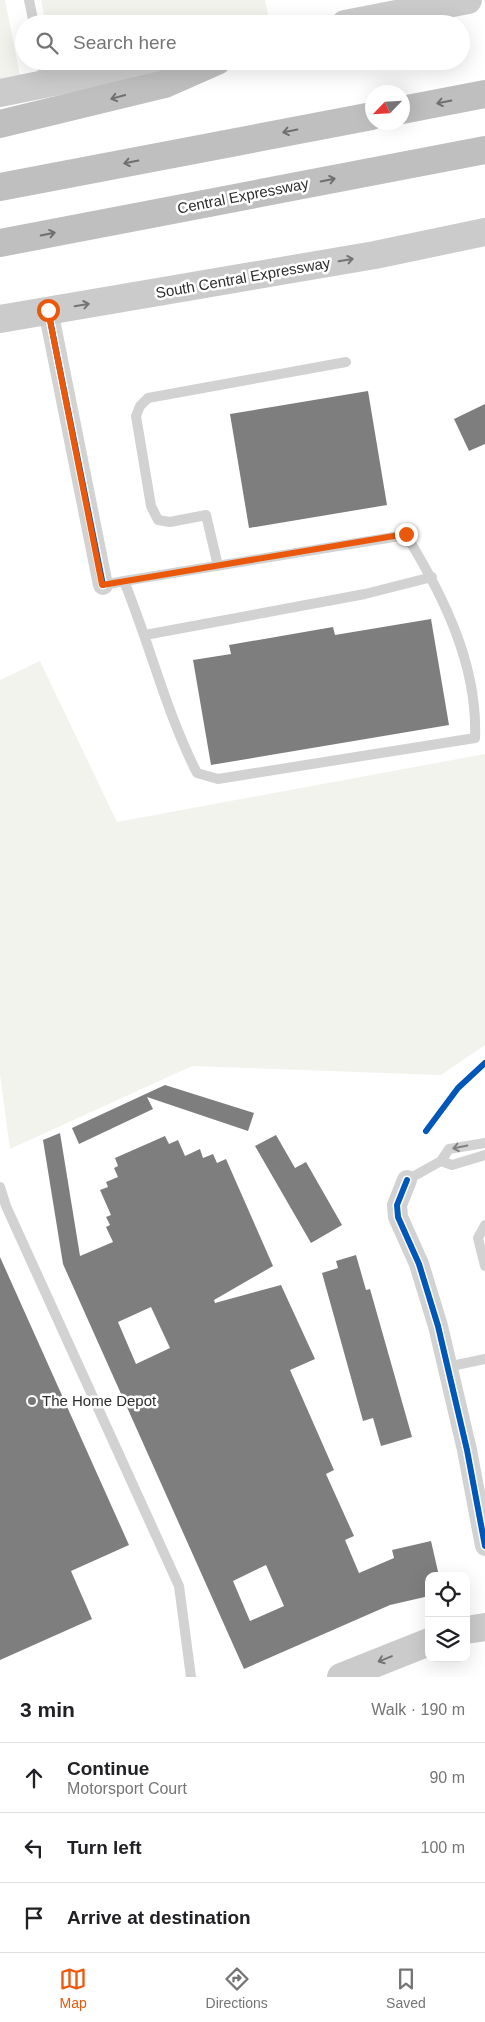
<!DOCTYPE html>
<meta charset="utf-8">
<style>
:root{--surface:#fff;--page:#f2f2f2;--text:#202124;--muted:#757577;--line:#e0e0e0;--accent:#ea580c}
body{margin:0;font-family:Arial,sans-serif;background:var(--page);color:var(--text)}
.controls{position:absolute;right:15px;bottom:15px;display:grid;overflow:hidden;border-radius:10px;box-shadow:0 5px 20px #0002}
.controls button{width:45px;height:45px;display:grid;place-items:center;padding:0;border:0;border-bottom:1px solid var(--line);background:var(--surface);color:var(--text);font:25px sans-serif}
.compass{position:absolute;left:365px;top:85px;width:45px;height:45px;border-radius:50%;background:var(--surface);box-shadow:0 5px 20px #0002;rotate:245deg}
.stop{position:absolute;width:15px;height:15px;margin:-11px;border:4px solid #ea580c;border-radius:50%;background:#fff}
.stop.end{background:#ea580c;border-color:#fff;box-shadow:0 1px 5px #0008}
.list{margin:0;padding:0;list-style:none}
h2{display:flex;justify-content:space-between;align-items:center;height:65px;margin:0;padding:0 20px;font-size:21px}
h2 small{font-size:16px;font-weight:400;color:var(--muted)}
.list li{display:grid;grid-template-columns:32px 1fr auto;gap:15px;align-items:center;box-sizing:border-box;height:70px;padding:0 20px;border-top:1px solid var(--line)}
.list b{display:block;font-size:19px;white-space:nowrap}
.list p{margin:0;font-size:16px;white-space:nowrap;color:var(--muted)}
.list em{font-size:16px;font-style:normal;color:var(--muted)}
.icon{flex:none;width:28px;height:28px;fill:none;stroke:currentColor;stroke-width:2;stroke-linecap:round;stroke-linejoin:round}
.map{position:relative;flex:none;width:485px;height:1677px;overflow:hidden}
.search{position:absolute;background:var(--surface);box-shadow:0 5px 20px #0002;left:15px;right:15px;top:15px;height:55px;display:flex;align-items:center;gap:12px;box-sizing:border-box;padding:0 18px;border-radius:28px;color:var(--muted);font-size:19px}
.sheet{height:275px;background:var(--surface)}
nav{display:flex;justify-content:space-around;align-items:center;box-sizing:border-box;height:70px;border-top:1px solid var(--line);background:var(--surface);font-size:14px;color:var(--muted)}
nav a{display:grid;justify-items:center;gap:2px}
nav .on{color:var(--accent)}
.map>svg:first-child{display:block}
.green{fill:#f1f3ec}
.building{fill:#7e7e7e;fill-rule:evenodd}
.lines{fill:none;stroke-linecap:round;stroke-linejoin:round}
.service{stroke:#d2d2d2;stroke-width:10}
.minor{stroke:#d2d2d2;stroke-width:20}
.secondary{stroke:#cbcbcb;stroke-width:28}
.motorway{stroke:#bfbfbf;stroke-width:28}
.cycleway-casing{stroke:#fff;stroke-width:9}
.cycleway{stroke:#0057b8;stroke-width:6}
.oneway{stroke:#6f6f6f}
.oneway2{stroke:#747474}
.oneway3{stroke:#808080}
.route{stroke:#ea580c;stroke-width:6}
.poi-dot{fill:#767676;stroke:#fff;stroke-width:2}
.labels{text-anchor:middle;stroke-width:5;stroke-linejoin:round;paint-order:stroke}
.street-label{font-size:15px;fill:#2d2d2d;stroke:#fff}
.poi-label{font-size:15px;fill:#2d2d2d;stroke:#fff;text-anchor:start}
</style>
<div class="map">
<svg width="485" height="1677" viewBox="0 0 485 1677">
<rect width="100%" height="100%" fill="#fff"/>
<!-- green -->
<path class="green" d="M0,0h5l15,76 -20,3z
M41,0h224l5,24h-224z
M40,661l77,161 368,-68v291l-44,30 -249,-9 -182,83 -10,-74v-395z"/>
<!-- building -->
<path class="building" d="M368,391l19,114 -138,23 -19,-114z
M485,404v40l-16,7 -15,-32z
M431,619l18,106 -238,40 -18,-105 38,-6 -2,-9 104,-18 2,8z
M165,1085l89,28 -6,18 -101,-34 6,12 -74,35 -7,-16z
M60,1133l20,123 33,-14 -7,-15 4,-2 -4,-8 5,-2 -11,-25 8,-3 -2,-5 12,-5 -4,-9 4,-2 -3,-8 50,-22 4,8 9,-4 7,16 15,-7 3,9 10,-4 4,9 9,-4 47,107 -59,34 1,3 66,-18 34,74 -25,11 44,100 -8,4 28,62 -9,4 14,33 35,-15 -2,-8 39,-9 8,35h-10v20l-39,9 -146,64 -181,-405 -20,-124zM151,1307l19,41 -34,16 -18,-42zM266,1565l18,41 -34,15 -17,-40z
M276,1135l19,33 11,-6 36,63 -31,18 -56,-97z
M356,1255l10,35 4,-1 42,148 -31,9 -8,-28 -10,3 -41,-148 16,-5 -2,-7z
M0,1257l129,288 -58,26 21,48 -92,41z"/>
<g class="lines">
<!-- service -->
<path class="service" d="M29,0l5,24
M41,61l4,22
M218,566l-12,-51 -36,7 -12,-2 -7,-14 -15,-90 4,-10 8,-8 198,-36
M103,585l21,-4 282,-46c37,60 72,130 69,203l-257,41 -21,-6c-31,-61 -47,-128 -73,-192
M145,635l220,-41 67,-17
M441,1161l11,4 33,-10
M407,1180l34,-19 8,-12 36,-6
M0,1187l6,19 173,380 12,91
M485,1225l-7,13 7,28
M447,1367l38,-8"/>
<!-- minor -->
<path class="minor" d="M48,310l55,275
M407,1180l-10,25 1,12 21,47 19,62 29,124 18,96"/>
<!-- secondary -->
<path class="secondary" d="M345,24l123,-24
M0,93l157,-32
M0,319l375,-64 110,-23
M466,1630l19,-3
M341,1677l88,-35"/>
<!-- motorway -->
<path class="motorway" d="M402,110l83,-16
M0,124l165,-40 52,-23
M0,187l372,-71
M0,243l485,-93"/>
<!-- cycleway casing -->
<g class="cycleway-casing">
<path id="cycleway" d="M48,310l55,275
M426,1131l32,-43 27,-25
M407,1180l-10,25 1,12 21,47 19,62 29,124 18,96"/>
</g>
<!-- cycleway -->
<use href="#cycleway" class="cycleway"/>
</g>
<!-- one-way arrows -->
<defs><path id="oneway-shaft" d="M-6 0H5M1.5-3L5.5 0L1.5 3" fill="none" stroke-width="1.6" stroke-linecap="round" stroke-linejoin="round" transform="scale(1.25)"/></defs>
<g class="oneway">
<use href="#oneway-shaft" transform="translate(118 97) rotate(165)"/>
<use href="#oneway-shaft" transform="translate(444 102) rotate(169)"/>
<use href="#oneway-shaft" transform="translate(290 131) rotate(169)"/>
<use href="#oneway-shaft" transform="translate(131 162) rotate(169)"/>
<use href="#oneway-shaft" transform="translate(328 180) rotate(-11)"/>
<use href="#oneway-shaft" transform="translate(48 234) rotate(-11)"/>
</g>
<g class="oneway2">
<use href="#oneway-shaft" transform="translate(346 260) rotate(-10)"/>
<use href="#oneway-shaft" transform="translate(82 305) rotate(-9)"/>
<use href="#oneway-shaft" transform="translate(385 1659) rotate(158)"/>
</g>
<use class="oneway3" href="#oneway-shaft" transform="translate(460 1147) rotate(169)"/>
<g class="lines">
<!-- route -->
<path class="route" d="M48,310l54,275 304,-51"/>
</g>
<!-- markers -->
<circle class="poi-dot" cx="32" cy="1401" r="5"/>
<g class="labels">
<!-- street labels -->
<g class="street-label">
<text transform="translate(243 196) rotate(-11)" y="5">Central Expressway</text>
<text transform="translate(243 278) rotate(-10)" y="5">South Central Expressway</text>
</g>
<!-- poi labels -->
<g class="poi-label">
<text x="42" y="1406">The Home Depot</text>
</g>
</g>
</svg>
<div class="controls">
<button><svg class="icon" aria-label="locate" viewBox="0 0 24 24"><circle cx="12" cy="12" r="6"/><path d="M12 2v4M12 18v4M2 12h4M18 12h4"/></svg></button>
<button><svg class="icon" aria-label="layers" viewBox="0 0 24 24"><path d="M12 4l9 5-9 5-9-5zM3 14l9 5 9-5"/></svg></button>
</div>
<svg class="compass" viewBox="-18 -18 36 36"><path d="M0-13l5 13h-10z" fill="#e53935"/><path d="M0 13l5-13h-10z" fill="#757577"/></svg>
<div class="stop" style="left:48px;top:310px"></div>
<div class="stop end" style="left:406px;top:534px"></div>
<div class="search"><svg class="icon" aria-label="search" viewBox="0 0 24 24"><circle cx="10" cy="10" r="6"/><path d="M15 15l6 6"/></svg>Search here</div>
</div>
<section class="sheet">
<h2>3 min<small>Walk · 190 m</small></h2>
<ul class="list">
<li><svg class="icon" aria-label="ahead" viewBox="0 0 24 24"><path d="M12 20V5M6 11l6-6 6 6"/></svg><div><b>Continue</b><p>Motorsport Court</p></div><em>90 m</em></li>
<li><svg class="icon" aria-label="left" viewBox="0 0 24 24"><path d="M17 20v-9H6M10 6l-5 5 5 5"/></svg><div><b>Turn left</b></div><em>100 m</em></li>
<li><svg class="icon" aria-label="arrive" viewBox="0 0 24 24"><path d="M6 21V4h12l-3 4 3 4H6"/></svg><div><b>Arrive at destination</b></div></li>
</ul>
</section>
<nav>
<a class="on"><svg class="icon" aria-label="map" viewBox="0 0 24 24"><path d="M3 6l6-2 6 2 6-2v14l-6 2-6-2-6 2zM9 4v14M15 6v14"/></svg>Map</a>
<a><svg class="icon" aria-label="directions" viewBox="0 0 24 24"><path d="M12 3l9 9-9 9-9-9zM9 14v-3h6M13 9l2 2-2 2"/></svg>Directions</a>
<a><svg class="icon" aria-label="saved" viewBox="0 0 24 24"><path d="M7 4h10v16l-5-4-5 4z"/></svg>Saved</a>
</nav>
